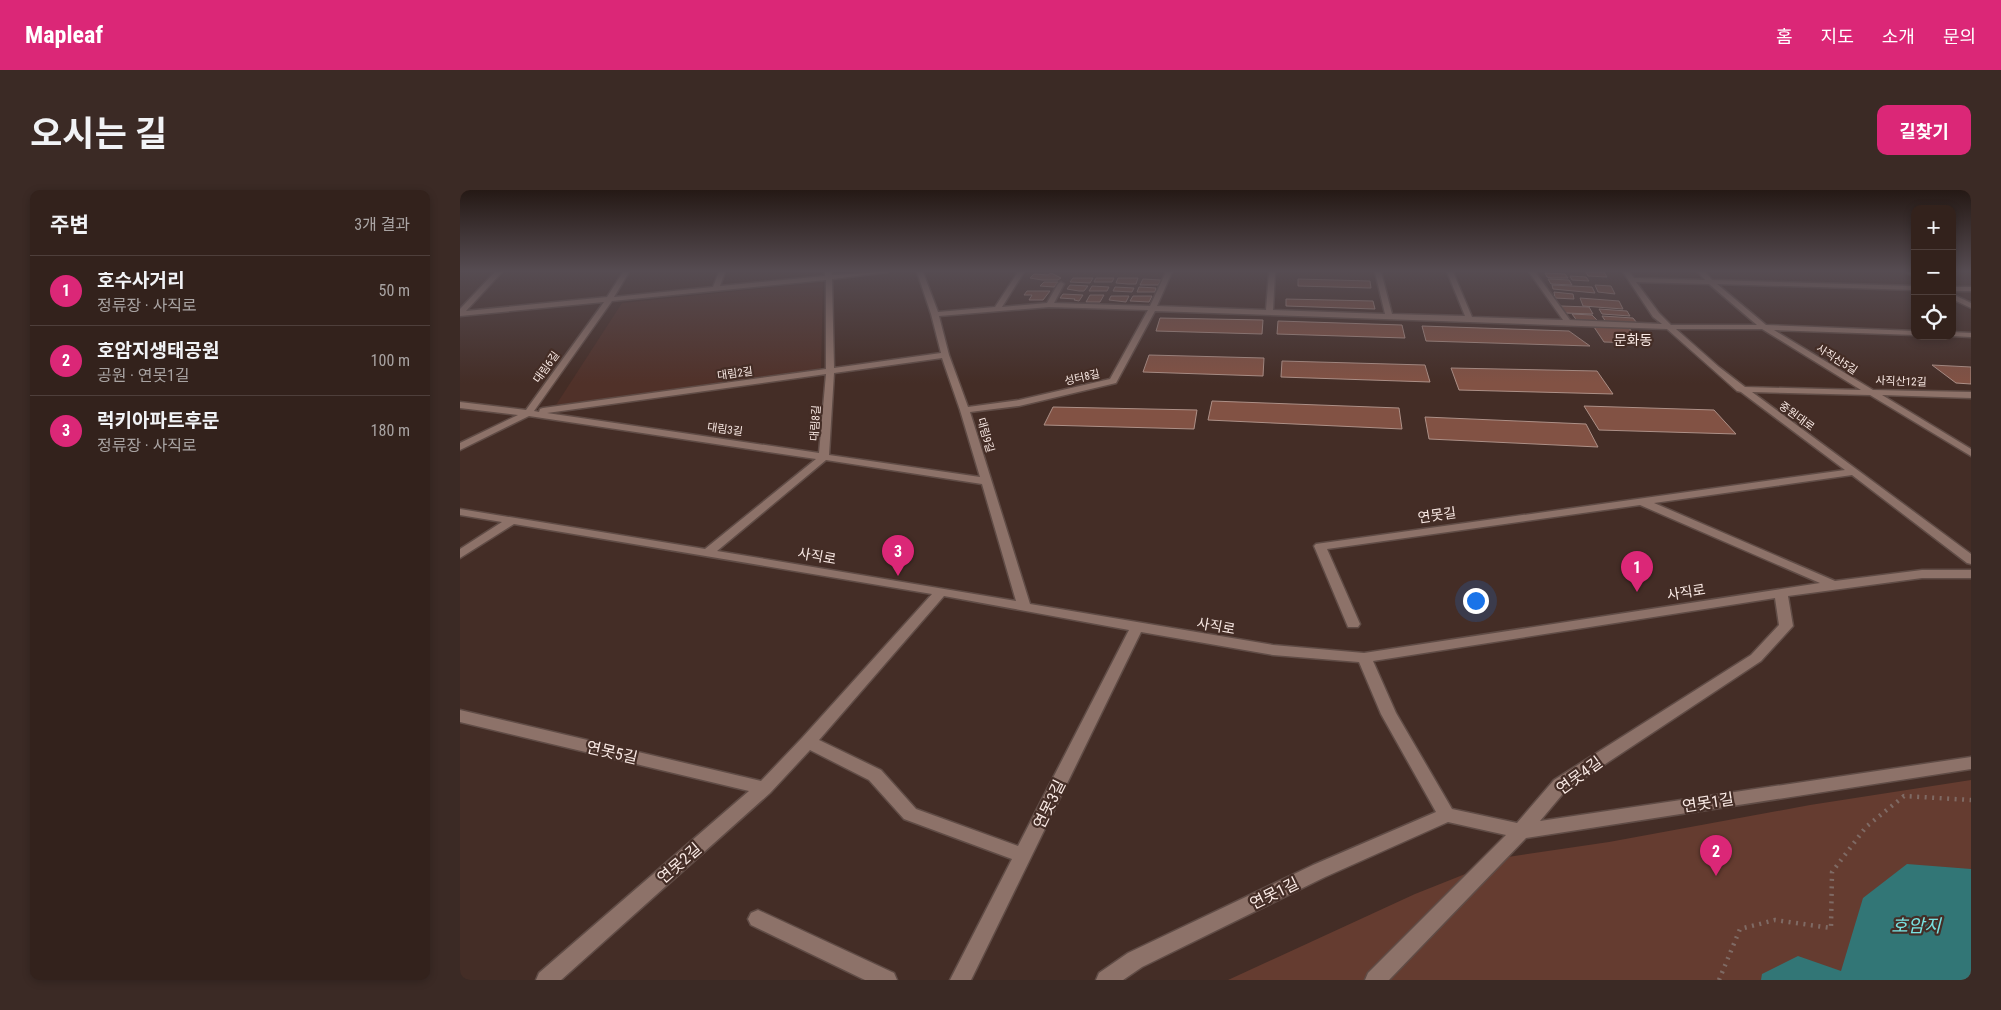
<!DOCTYPE html>
<html lang="ko">
<meta charset="utf-8">
<style>
:root{--surface:#33221c;--page:#3b2a25;--text:#f1f3f6;--muted:#a9a4a3;--line:#4e3f3b;--accent:#db2777}
body{margin:0;font-family:"Roboto Condensed","Noto Sans KR",sans-serif;background:var(--page);color:var(--text)}
.controls{position:absolute;right:15px;top:15px;display:grid;overflow:hidden;border-radius:10px;box-shadow:0 2px 8px #0003}
.controls button{width:45px;height:45px;display:grid;place-items:center;padding:0;border:0;border-bottom:1px solid var(--line);background:var(--surface);color:var(--text);font:25px sans-serif}
.you{position:absolute;left:1015px;top:410px;width:18px;height:18px;margin:-12px;border:4px solid #fff;border-radius:50%;background:#1a73e8;box-shadow:0 0 0 8px #1a73e833}
.badge{display:grid;place-items:center;width:32px;height:32px;border-radius:50%;background:var(--accent);color:#fff;font-size:16px;font-weight:700}
.pin{position:absolute;translate:-50% -41px;filter:drop-shadow(0 1px 2px #0008)}
.pin::after{content:'';position:absolute;top:26px;width:18px;height:15px;background:inherit;clip-path:polygon(0 0,100% 0,50% 100%)}
.list{margin:0;padding:0;list-style:none}
h2{display:flex;justify-content:space-between;align-items:center;height:65px;margin:0;padding:0 20px;font-size:21px}
h2 small{font-size:16px;font-weight:400;color:var(--muted)}
.list li{display:grid;grid-template-columns:32px 1fr auto;gap:15px;align-items:center;box-sizing:border-box;height:70px;padding:0 20px;border-top:1px solid var(--line)}
.list b{display:block;font-size:19px;white-space:nowrap}
.list p{margin:0;font-size:16px;white-space:nowrap;color:var(--muted)}
.list em{font-size:16px;font-style:normal;color:var(--muted)}
.icon{flex:none;width:28px;height:28px;fill:none;stroke:currentColor;stroke-width:2;stroke-linecap:round;stroke-linejoin:round}
.map{position:relative;flex:none;width:1511px;height:790px;overflow:hidden;border-radius:10px}
header{display:flex;align-items:center;gap:30px;box-sizing:border-box;height:70px;padding:0 25px;background:var(--accent);color:#fff}
header strong{font-size:24px}
nav{display:flex;gap:28px;margin-inline-start:auto;font-size:18px}
.intro{display:flex;align-items:center;justify-content:space-between;box-sizing:border-box;height:120px;padding:0 30px}
h1{margin:0;font-size:35px}
.button{padding:12px 22px;border-radius:10px;background:var(--accent);color:#fff;font-size:18px;font-weight:700}
main{display:flex;gap:30px;padding:0 30px}
aside{flex:1;background:var(--surface);border-radius:10px;box-shadow:0 2px 8px #0003}
.map>svg:first-child{display:block}
.built{fill:#503129}
.green{fill:#653c30}
.water{fill:#327676}
.building{fill:#825244;stroke:#ad9087}
.lines{fill:none;stroke-linecap:round;stroke-linejoin:round}
.minor-casing{stroke:#604c46;stroke-width:3}
.path{stroke:#7f6a64;stroke-width:4.5;stroke-dasharray:2 5.5;stroke-linecap:butt}
.minor{fill:#8d7269;fill-rule:evenodd}
.labels{text-anchor:middle;stroke-width:4.5;stroke-linejoin:round;paint-order:stroke}
.far-street-label{font-size:11px;fill:#f9e9e4;stroke:#442d26}
.far-quarter-label{font-size:14px;fill:#f9e9e4;stroke:#442d26}
.street-label{font-size:14px;fill:#f9e9e4;stroke:#442d26}
.near-street-label{font-size:16px;fill:#f9e9e4;stroke:#442d26}
.near-water-label{font-size:18px;font-style:italic;fill:#79e3e2;stroke:#442d26}
</style>
<header>
<strong>Mapleaf</strong>
<nav><a>홈</a><a>지도</a><a>소개</a><a>문의</a></nav>
</header>
<div class="intro"><h1>오시는 길</h1><a class="button">길찾기</a></div>
<main>
<aside>
<h2>주변<small>3개 결과</small></h2>
<ul class="list">
<li><span class="badge">1</span><div><b>호수사거리</b><p>정류장 · 사직로</p></div><em>50 m</em></li>
<li><span class="badge">2</span><div><b>호암지생태공원</b><p>공원 · 연못1길</p></div><em>100 m</em></li>
<li><span class="badge">3</span><div><b>럭키아파트후문</b><p>정류장 · 사직로</p></div><em>180 m</em></li>
</ul>
</aside>
<div class="map">
<svg width="1511" height="790" viewBox="0 0 1511 790">
<rect width="100%" height="100%" fill="#442d26"/>
<!-- built -->
<path class="built" d="M363,92l-2,89 -265,34 66,-102z"/>
<!-- green -->
<path class="green" d="M1511,590v200h-743l187,-86 93,-37 101,-15 201,-37z"/>
<!-- water -->
<path class="water" d="M1447,674l64,5v111h-210l1,-6 36,-18 43,15 22,-73z"/>
<!-- building -->
<path class="building" d="M1126,82h18l3,5 -19,-1z
M591,83l10,5 -3,2h-16l-12,-2 4,-4 14,1z
M1085,83l20,1 3,4h-17l-4,-1z
M1110,86l16,1 3,4 -17,-1z
M613,88h20l-3,5 -20,-1z
M636,88h18l-2,4h-18z
M658,88h20l-2,6h-8l-12,-1z
M683,89l18,1 -3,5h-18z
M838,89l72,2 1,7 -73,-2z
M1088,89l21,1 3,5 -21,-1z
M584,92h14l-4,5 -14,-1z
M610,95l18,1 -4,5h-5l-12,-2z
M1092,95l40,2 3,6 -42,-4z
M1135,95l16,1 4,8 -17,-2z
M632,96l17,1 -2,4h-18z
M655,97l19,1 -2,4 -19,-1z
M679,97l17,1 -1,4h-18z
M567,101h23l-7,9h-14l3,-5h-8z
M1094,102l19,2 1,5 -19,-1z
M603,104l20,1 -4,6 -5,-1 1,-1 -15,-1z
M630,105h14l-4,7h-14z
M651,106h18l-3,6 -17,-2z
M673,106h19l-3,6 -19,-1z
M1120,108l39,3 4,8 -40,-3z
M826,109l87,2 2,8 -89,-3z
M1101,116l28,1 4,7 -28,-1z
M1139,119l28,2 3,5 -28,-2z
M1112,124l20,1 7,7h-21z
M1142,126l31,2 4,5 -31,-1z
M700,128l103,2 -1,14 -106,-3z
M818,131l124,4 3,13 -128,-4z
M962,136l147,5 21,15 -164,-5z
M1134,137l35,1 11,15 -36,-1z
M689,165l115,3 -1,18 -120,-4z
M822,171l143,4 5,17 -149,-5z
M1472,175l39,2v17l-15,-1z
M991,178l146,3 16,23 -154,-4z
M752,211l187,7 3,21 -194,-9z
M1124,216l130,4 22,24 -137,-4z
M593,217l144,3 -3,19 -150,-4z
M965,227l161,7 12,23 -169,-8z"/>
<g class="lines">
<!-- minor casing -->
<g class="minor-casing">
<path id="minor" d="M35,82h7l-36,39 141,-14 16,-25h6l-15,25 99,-10 6,-15h6l-5,14 105,-10v-4h6l1,3 56,-3 -56,7 2,89 107,-15 -10,-39 -14,-42h6l15,40 57,-5 23,-35h6l-22,35 45,-4 11,-19 3,-2 3,2 -10,19 96,3 16,-34h6l-15,34 109,4 3,-38h6l-2,38 112,4 -10,-42h6l11,42 73,2 -18,-44h6l19,45 91,3 -34,-48h6l35,48 92,4 -9,-7 -30,-45h6l5,6 71,2 -7,-8h7l7,8 203,6v4l-198,-6 49,41 149,6v4l-141,-5 99,60 98,2v6l-89,-3 89,54v7l-101,-61 -118,-3 219,162v10l-4,-1 -115,-88 -198,28 181,78 87,-11h49v8h-49l-134,18 5,30 -32,35 -195,129 -26,31 431,-64v12l-445,69 -137,142h-24l3,-7 138,-138 -58,-13 -123,55 -183,90 -19,13h-27l3,-7 29,-20 185,-88 123,-53 -55,-98 -22,-52 -86,-7 -132,-23 -170,348h-21l62,-121 -108,-40 -35,-39 -59,-30 -40,43 -209,187h-25l3,-7 210,-182 -289,-69v-12l301,71 41,-43 130,-144 -418,-70 -54,34v-9l42,-27 -42,-7v-6l245,40 111,-90 -287,-43 -69,34v-7l58,-28 -58,-7v-6l66,8 78,-108 -144,14v-7zM366,90v89l-283,39 -3,1 -1,3 -5,-1 78,-110zM1176,92l73,2 48,41h-86l-12,-12zM589,117l99,3 -38,69 -91,21 -51,7 -19,-52 -10,-39zM695,121l512,18 70,62 4,1 104,78 -529,74 -2,2 34,81h10l2,-3 -33,-75 313,-44 180,78 -456,70 -91,-8 -243,-41 -60,-192 49,-6 97,-23zM1216,139h86l99,61 -116,-3 -26,-20zM482,168l18,52 20,67 -151,-22 5,-82zM366,184l-7,79 -272,-40zM366,270l156,24 34,117 -299,-50zM484,406l185,34 -111,216 -102,-37 -35,-39 -62,-30zM1315,408l4,27 -28,30 -197,125 -37,43 -65,-14 -56,-96 -23,-52z
M1446,82h9v5l-8,-4z
M1492,97h19v4h-19z
M1492,104l19,9v5l-19,-9z
M1492,142l19,1v4l-19,-1z
M298,720l136,63 3,7h-32l-114,-55 -3,-6 3,-6z"/>
</g>
<!-- path -->
<path class="path" d="M1259,790l21,-51 35,-9 56,8 1,-56 34,-45 38,-31 67,4"/>
<!-- minor -->
<use href="#minor" class="minor"/>
</g>
<!-- sky -->
<linearGradient id="sky" x2="0" y2="1"><stop stop-color="#251915"/><stop offset="0.42" stop-color="#564c52"/><stop offset="1" stop-color="#564c52" stop-opacity="0"/></linearGradient>
<rect width="1511" height="193" fill="url(#sky)"/>
<g class="labels">
<!-- far-street labels -->
<g class="far-street-label">
<text transform="translate(1377 169) rotate(32)" y="4">사직산5길</text>
<text transform="translate(86 177) rotate(-54)" y="4">대림6길</text>
<text transform="translate(275 183) rotate(-8)" y="4">대림2길</text>
<text transform="translate(622 187) rotate(-13)" y="4">성터8길</text>
<text transform="translate(1441 191) rotate(2)" y="4">사직산12길</text>
<text transform="translate(1337 226) rotate(36)" y="4">중원대로</text>
<text transform="translate(355 233) rotate(-86)" y="4">대림8길</text>
<text transform="translate(265 239) rotate(8)" y="4">대림3길</text>
<text transform="translate(526 245) rotate(74)" y="4">대림9길</text>
</g>
<!-- far-quarter labels -->
<g class="far-quarter-label">
<text x="1173" y="155">문화동</text>
</g>
<!-- street labels -->
<g class="street-label">
<text transform="translate(977 325) rotate(-8)" y="5">연못길</text>
<text transform="translate(357 366) rotate(10)" y="5">사직로</text>
<text transform="translate(1226 402) rotate(-9)" y="5">사직로</text>
<text transform="translate(756 436) rotate(10)" y="5">사직로</text>
</g>
<!-- near-street labels -->
<g class="near-street-label">
<text transform="translate(152 562) rotate(13)" y="6">연못5길</text>
<text transform="translate(1119 585) rotate(-36)" y="6">연못4길</text>
<text transform="translate(1248 612) rotate(-9)" y="6">연못1길</text>
<text transform="translate(589 614) rotate(-64)" y="6">연못3길</text>
<text transform="translate(219 673) rotate(-41)" y="6">연못2길</text>
<text transform="translate(814 703) rotate(-26)" y="6">연못1길</text>
</g>
<!-- near-water labels -->
<g class="near-water-label">
<text x="1456" y="742">호암지</text>
</g>
</g>
</svg>
<div class="controls">
<button>+</button>
<button>−</button>
<button><svg class="icon" aria-label="locate" viewBox="0 0 24 24"><circle cx="12" cy="12" r="6"/><path d="M12 2v4M12 18v4M2 12h4M18 12h4"/></svg></button>
</div>
<div class="you"></div>
<div class="pin badge" style="left:1177px;top:402px">1</div>
<div class="pin badge" style="left:1256px;top:686px">2</div>
<div class="pin badge" style="left:438px;top:386px">3</div>
</div>
</main>
